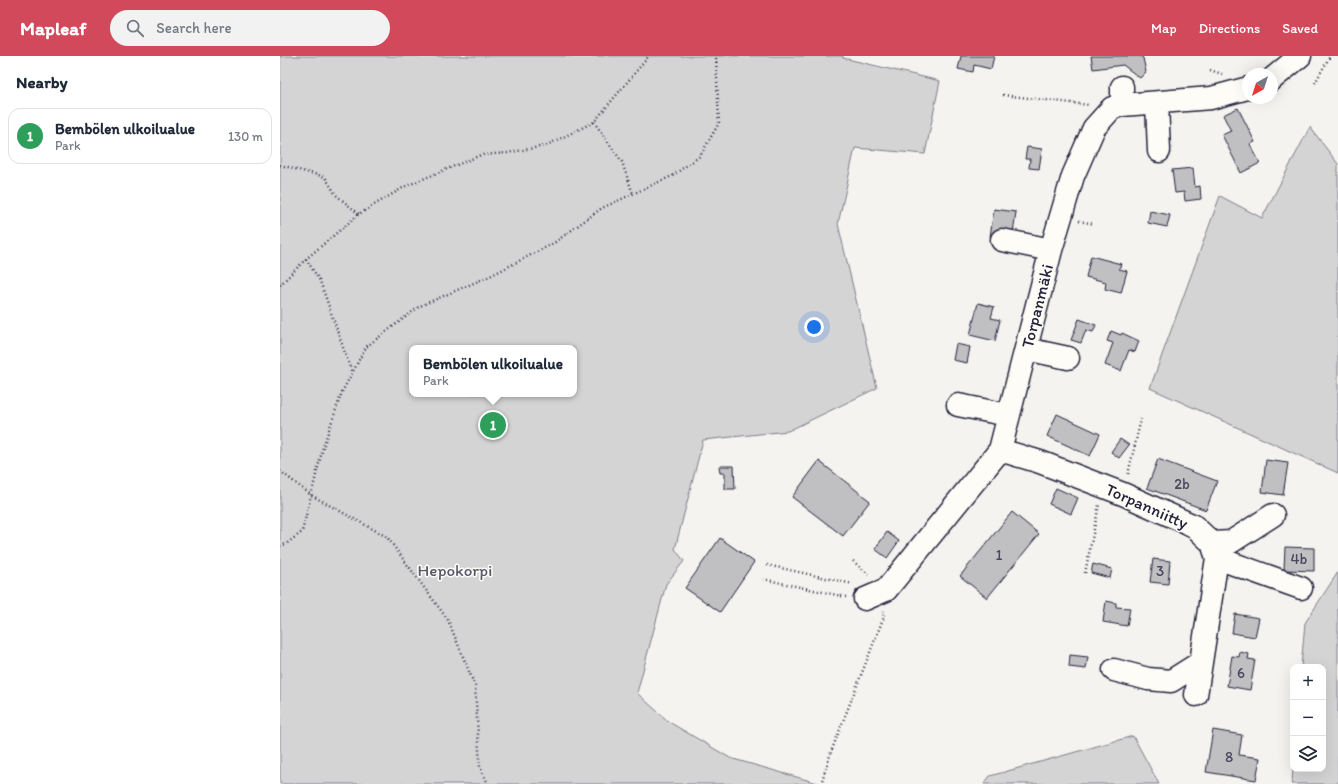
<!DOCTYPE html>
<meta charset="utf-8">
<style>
:root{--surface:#fff;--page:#f2f2f3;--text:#1f2937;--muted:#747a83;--line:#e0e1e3;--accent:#d1495b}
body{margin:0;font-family:Itim,sans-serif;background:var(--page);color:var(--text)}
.controls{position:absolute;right:12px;bottom:12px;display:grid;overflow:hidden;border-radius:8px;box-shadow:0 4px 16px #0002}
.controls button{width:36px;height:36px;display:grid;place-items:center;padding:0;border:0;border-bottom:1px solid var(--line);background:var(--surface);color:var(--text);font:20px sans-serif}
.compass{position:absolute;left:962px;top:12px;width:36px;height:36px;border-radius:50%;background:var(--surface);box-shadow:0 4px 16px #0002;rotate:219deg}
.you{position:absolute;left:534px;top:271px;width:14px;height:14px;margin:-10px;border:3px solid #fff;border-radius:50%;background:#1a73e8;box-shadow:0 0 0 6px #1a73e833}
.badge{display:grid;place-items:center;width:26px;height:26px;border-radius:50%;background:var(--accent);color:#fff;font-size:13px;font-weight:700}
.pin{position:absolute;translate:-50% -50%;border:2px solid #fff;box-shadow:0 1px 4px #0006}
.popup{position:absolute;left:129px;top:289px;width:168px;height:52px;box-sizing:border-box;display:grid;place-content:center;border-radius:8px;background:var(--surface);filter:drop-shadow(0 1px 3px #0005);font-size:13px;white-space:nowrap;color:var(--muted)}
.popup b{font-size:15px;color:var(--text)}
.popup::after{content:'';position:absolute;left:50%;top:100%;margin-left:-8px;border:8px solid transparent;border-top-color:var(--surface)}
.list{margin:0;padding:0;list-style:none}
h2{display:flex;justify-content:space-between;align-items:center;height:52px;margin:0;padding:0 16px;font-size:17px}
h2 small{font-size:13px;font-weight:400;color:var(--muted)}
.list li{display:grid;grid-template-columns:26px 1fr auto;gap:12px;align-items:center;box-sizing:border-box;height:56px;margin:0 8px 8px;padding:0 8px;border:1px solid var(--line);border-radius:12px}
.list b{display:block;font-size:15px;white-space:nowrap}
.list p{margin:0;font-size:13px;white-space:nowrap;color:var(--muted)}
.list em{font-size:13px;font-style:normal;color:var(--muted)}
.icon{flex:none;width:22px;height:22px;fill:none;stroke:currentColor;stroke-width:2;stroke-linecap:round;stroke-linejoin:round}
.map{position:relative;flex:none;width:1058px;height:728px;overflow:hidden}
header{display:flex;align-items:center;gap:24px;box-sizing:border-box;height:56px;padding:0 20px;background:var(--accent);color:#fff}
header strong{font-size:19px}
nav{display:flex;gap:22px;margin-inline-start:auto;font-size:14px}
.search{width:280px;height:36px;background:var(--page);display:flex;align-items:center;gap:10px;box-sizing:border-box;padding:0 14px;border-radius:22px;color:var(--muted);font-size:15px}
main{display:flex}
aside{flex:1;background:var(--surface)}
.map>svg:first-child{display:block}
.green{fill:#d5d4d5;stroke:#7c7b88;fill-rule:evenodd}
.building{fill:#c0bfc2;stroke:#22223b}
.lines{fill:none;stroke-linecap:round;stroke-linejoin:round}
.minor-casing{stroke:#22223b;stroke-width:25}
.path{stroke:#22223b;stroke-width:2.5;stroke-dasharray:1 3;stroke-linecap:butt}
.minor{stroke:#fdfcf7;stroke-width:22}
.labels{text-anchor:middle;stroke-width:3;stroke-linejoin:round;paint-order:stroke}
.number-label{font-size:15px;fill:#4a495d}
.street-label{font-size:17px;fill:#22223b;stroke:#fdfcf7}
.park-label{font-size:17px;fill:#585769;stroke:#fdfcf7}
</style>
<header>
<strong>Mapleaf</strong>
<div class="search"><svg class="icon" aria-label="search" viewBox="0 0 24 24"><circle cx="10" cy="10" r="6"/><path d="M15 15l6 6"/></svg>Search here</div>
<nav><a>Map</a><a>Directions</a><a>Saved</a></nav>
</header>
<main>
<aside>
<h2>Nearby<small></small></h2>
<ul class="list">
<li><span class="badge" style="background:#2e9e5b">1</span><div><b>Bembölen ulkoilualue</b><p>Park</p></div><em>130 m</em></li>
</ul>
</aside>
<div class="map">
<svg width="1058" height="728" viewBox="0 0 1058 728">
<rect width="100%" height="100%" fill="#f4f3ef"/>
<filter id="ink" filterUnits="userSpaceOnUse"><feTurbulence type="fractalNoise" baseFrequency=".025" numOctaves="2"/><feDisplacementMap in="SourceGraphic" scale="8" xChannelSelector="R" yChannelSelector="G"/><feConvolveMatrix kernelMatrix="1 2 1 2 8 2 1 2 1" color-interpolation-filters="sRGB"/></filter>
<g filter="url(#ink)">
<!-- green -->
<path class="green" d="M0,0h563v2l97,23 -15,73 -70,-6 -17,76 39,164 -89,43 -85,9 -28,109 9,12 -18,23 -29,109 32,29 61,36 91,26h-541zM132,292h162v46h-162z
M1030,71l28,37v309l-188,-85 70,-192 42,22z
M1058,516v212h-46l1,-17v2h30v-102h-22l4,-44z
M853,680l26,48h-175l6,-8z"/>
<!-- building -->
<path class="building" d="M681,0h33l-3,13 -17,-4 -1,7 -15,-3z
M811,0h49l3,2 3,14 -6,6 -17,-13 -30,4z
M958,52l17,34 -5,2 10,19 -19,10 -19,-38 9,-4 -8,-16z
M747,91l15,2 -3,20 -10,-1 1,-9h-5z
M913,112l2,19 5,-1 1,13 -16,2 -1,-9 -9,1 -3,-23z
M714,153l22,3 -4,28 -22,-3z
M870,155l20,4 -3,12 -19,-4z
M811,200l30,8 -2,5 8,2 -6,22 -16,-4 1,-7 -20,-5z
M698,247l16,4 -3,11 9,2 -5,21 -25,-6z
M799,263l17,6 -3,7 -7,-2 -5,13 -10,-3z
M831,275l10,4 1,-2 17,8 -4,11 -6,-2 -8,21 -16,-6 8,-22 -6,-2z
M676,288l14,3 -3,16 -14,-3z
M777,358l43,20 -10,22 -43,-20z
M840,383l9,6 -10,13 -8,-6z
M878,403l59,22 -11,29 -59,-22z
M986,404l22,3 -5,32 -21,-3z
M539,405l51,40 -27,35 -51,-39z
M439,410h15l1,23h-10v-16h-5z
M776,432l22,10 -7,16 -22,-10z
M732,456l27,22 -52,64 -27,-22z
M607,476l12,9 -12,17 -12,-9z
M440,482l34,24 -34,50 -35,-24z
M1005,491l29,1v23l-30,-1z
M873,503l17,2 -2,23 -18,-2z
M813,508l19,5 -2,9 -19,-5z
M826,545l10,2v4l14,1 -3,18 -24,-4z
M955,558l24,4 -4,19 -23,-4z
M960,596l9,2 -1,5 7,1 -5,30 -23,-4 5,-30 7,1z
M790,599l18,2 -2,12 -17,-2z
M933,674l29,5 -3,20 21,3 -4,22 -50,-8z"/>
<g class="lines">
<!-- minor casing -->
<g class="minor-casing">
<path id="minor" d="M992,23l28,-23
M842,31v18
M877,47l2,48
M722,184l49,10
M746,293l42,9
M678,349l50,10
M720,394l40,12 83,32 71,32 18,17 5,15 -21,137
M932,487l19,-1 42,-27
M937,502l84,30
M585,543l21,-9 114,-140 51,-200 22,-74 21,-48 18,-20 10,-3 89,-7 37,-10
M834,614l34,9 23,2 30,-19"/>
</g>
<!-- path -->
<path class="path" d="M930,14l12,4
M1035,27l15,-27
M723,39l86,10
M314,66l28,40 11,32
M0,109l45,12 11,18 23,19
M799,165l15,3
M26,203l14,22 32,92
M0,229l26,-26 53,-45 47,-28 75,-31 26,-2 38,-7 49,-24 55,-66
M0,415l31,24 76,42 61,83 27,66 5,81 8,17
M848,418l13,-55
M0,490l6,-2 16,-12 21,-85 19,-55 24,-45 54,-41 70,-30 64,-33 48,-35 70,-32 28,-20 19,-33 -3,-67
M573,505l16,14
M487,509l86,19
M805,517l14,-68
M483,523l83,18
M541,728l10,-32 52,-133 1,-8"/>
<!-- minor -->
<use href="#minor" class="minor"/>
</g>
</g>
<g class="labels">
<!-- number labels -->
<g class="number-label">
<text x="902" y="433">2b</text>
<text x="719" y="504">1</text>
<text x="1019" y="508">4b</text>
<text x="880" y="520">3</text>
<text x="961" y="622">6</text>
<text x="949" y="706">8</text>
</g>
<!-- street labels -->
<g class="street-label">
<text transform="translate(757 250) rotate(-76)" y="6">Torpanmäki</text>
<text transform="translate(867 450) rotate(24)" y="6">Torpanniitty</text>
</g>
<!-- park labels -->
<g class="park-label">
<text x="175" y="520">Hepokorpi</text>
</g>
</g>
</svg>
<div class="controls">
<button>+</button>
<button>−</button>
<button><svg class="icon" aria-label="layers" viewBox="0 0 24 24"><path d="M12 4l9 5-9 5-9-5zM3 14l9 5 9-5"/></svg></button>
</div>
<svg class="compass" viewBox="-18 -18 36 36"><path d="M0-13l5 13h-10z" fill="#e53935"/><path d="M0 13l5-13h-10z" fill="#747a83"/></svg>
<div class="you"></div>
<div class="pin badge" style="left:213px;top:369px;background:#2e9e5b">1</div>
<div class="popup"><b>Bembölen ulkoilualue</b>Park</div>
</div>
</main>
